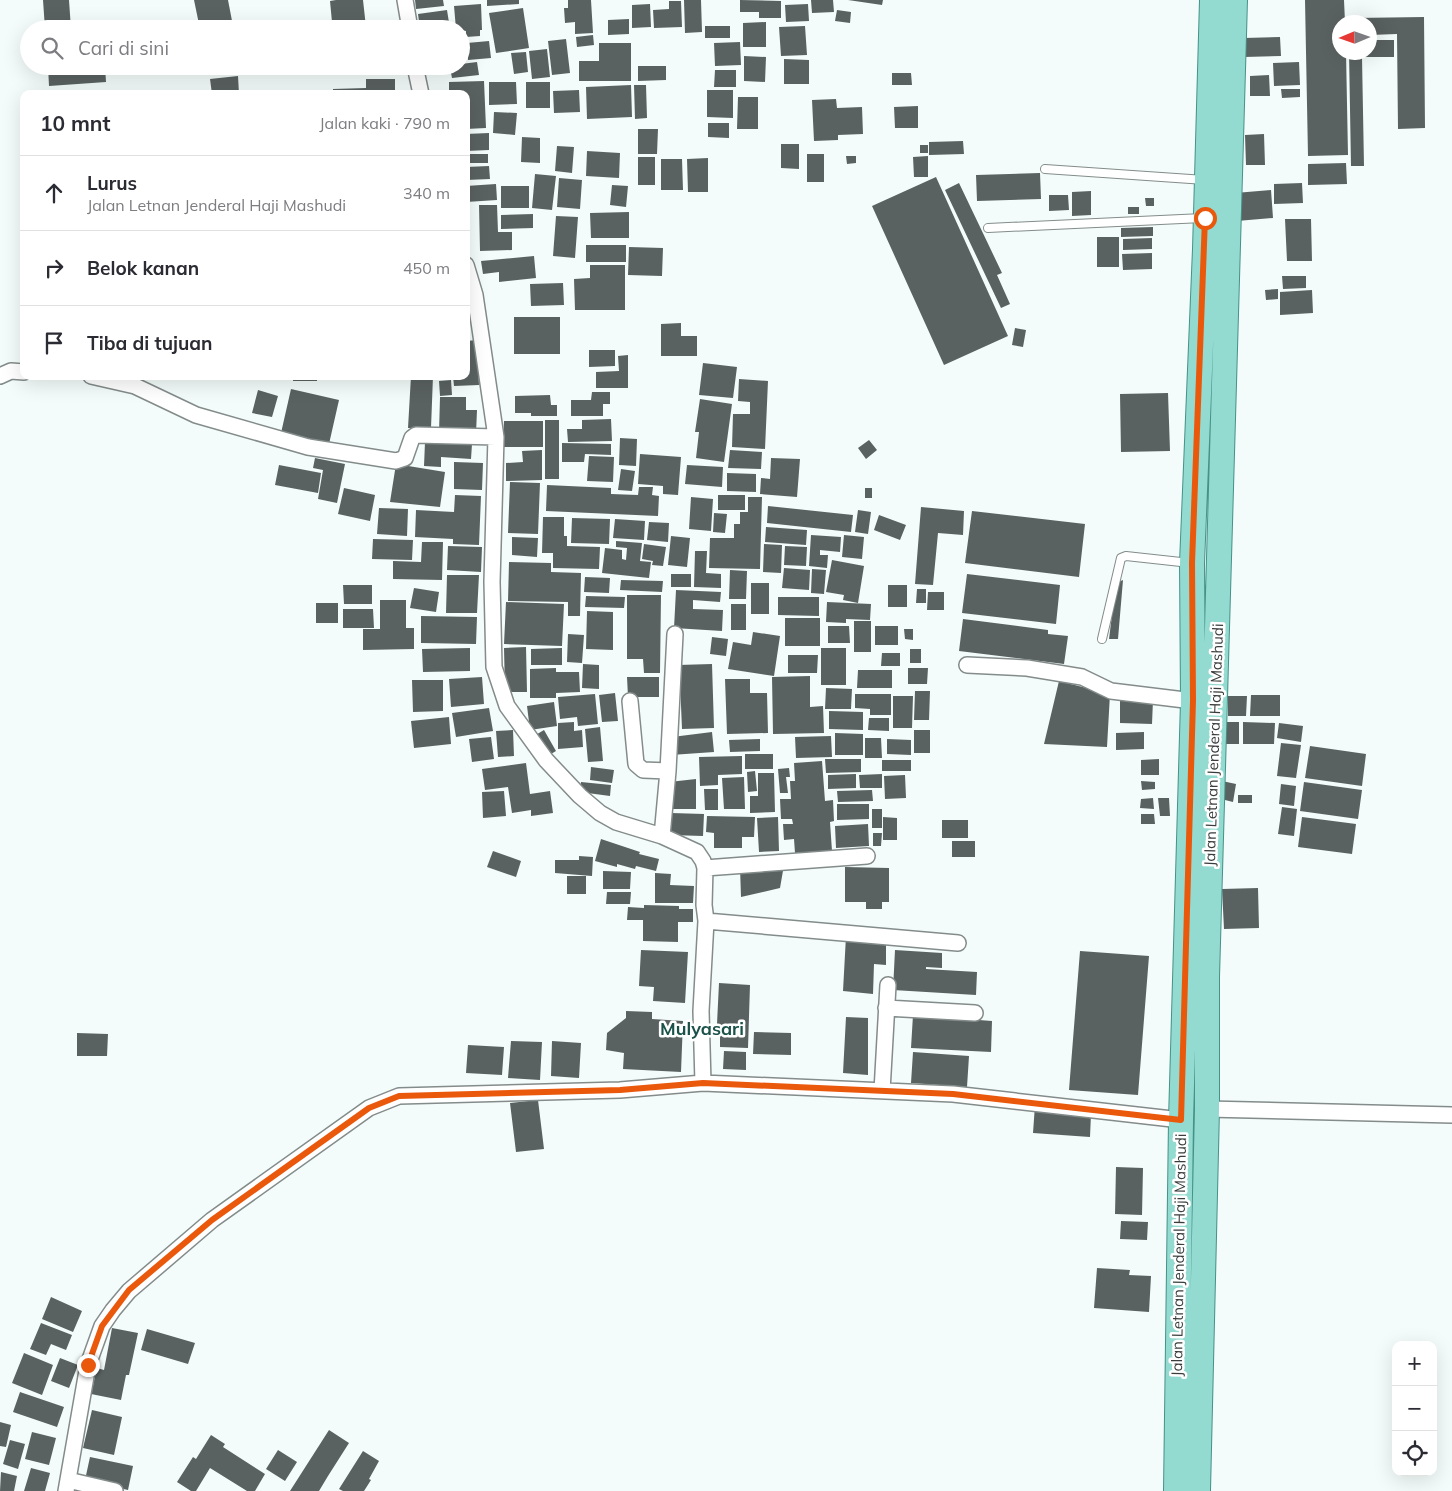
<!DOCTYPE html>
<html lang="id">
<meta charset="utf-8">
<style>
:root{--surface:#fff;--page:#f7f7f7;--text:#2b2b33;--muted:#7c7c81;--line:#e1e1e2}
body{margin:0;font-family:Mulish,sans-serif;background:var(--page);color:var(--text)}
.controls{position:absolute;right:15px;bottom:15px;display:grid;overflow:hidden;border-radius:10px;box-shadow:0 5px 20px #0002}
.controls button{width:45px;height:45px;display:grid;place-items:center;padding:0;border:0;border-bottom:1px solid var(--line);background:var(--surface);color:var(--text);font:25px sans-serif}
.compass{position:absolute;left:1332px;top:15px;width:45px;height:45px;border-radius:50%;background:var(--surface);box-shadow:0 5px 20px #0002;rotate:268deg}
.stop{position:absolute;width:15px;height:15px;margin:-11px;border:4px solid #ea580c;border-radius:50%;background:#fff}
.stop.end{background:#ea580c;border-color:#fff;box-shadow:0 1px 5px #0008}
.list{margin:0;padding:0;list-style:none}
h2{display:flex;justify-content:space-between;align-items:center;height:65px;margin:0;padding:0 20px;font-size:21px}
h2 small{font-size:16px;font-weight:400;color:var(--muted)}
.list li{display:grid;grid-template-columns:32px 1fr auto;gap:15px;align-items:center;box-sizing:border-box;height:75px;padding:0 20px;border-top:1px solid var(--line)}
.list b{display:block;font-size:19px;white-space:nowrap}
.list p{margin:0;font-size:16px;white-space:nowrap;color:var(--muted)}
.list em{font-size:16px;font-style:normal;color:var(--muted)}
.icon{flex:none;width:28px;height:28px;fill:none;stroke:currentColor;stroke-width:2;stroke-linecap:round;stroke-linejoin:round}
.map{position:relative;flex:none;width:1452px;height:1491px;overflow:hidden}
.search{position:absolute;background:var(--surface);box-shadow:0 5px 20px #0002;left:20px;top:20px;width:450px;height:55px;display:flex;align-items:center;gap:12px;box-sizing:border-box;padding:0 18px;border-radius:28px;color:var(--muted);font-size:19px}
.panel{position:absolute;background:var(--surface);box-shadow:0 5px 20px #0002;left:20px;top:90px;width:450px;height:290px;border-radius:10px}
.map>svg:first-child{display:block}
.building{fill:#5a6261}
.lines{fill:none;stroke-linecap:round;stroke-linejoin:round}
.service-casing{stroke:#838c8a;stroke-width:10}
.minor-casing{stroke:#838c8a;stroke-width:18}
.primary-casing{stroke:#459287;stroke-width:26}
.service{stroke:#fff;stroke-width:8}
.minor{stroke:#fff;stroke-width:15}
.primary{stroke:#93dad0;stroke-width:24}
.route{stroke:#ea580c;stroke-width:6}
.labels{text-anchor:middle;stroke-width:5;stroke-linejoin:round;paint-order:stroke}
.street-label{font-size:15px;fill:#393c3c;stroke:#fff}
.quarter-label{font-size:18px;font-weight:bold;fill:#1a524a;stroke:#fff}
</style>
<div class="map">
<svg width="1452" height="1491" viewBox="0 0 1452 1491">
<rect width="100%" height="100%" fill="#f3fcfa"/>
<!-- building -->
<path class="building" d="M43,0h26l2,29h-26z
M194,0h34l5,26 -33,3z
M336,0h27l3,27 30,-3v5h-57l-1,-7h-6l-2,-21z
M415,0h28l1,6 -28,3z
M487,0h32v4l-32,2z
M568,0h23l2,33 -18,1v-12l-10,1 -1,-15h4z
M684,0h17l1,32 -17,1z
M740,0l41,1v17h-22v-6h-19z
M811,0h22l1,12 -22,1z
M848,0h35l-1,5z
M1305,0h39l1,22h-5v30h6l2,103 -40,1z
M669,1h12l1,26 -28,1 -1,-18 16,-1z
M481,4l1,26h-2v6l-14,1v-6l-10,-2 -2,-23z
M650,4l1,23 -19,1v-23z
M808,4l1,17 -23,1 -1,-17z
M523,8l6,40 -33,5 -7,-40z
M447,10l3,19h-30l-2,-15z
M837,10l14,2 -1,11 -15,-2z
M1424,17l1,111 -27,1 -1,-95 -27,1v-13h-15v-4z
M629,19v15l-21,1v-15z
M766,22v25h-23v-24z
M705,26h25v12h-25z
M805,26l2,29 -26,1 -2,-29z
M593,35l1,10 -17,2 -1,-10z
M1280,37l1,19 -37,1v-19z
M566,39l4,34 -18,2 -4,-34z
M1370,40h24v17h-32l2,109h-13l-2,-114h21z
M489,41l2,17 -23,2 -1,-17z
M740,42l1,23 -26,1 -1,-23z
M599,43h32v38h-52v-20h20z
M547,49l3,28 -18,2 -3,-28z
M526,52l2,20 -14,2 -3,-21z
M744,56l22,1 -1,25 -21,-1z
M784,59l25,1v24h-25z
M477,62l2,13 -27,3 -2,-10 -13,2 -1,-4h25v-2z
M1299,62l1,23 -26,1 -1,-23z
M48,66h57l1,16 -57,4z
M208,66h40v1l-39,6z
M376,66h30l1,8 -31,1z
M638,66h28v14l-28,1z
M715,70h21v17h-22z
M892,73h19l1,12h-20z
M1269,75l1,21h-20v-20z
M238,76l1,18h-27l-2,-15z
M366,79h29v15h-62v-5l33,-1z
M484,81l2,47 -20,1v-35l-17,-2v-10z
M489,82h27l1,22 -28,1z
M526,82h24v26h-24z
M631,85l1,32 -45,2 -1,-32z
M634,85h12l1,33 -12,1z
M1281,89h19v8l-18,1z
M579,90l1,22 -26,1 -1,-22z
M707,90h26v28l-26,-1z
M738,97h20v32h-21z
M836,99l1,9 25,-1 1,27 -25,1v5l-24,1 -2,-41z
M918,106v22h-23l-1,-21z
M494,112l23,1 -2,22 -22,-2z
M708,123h21v15l-21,-1z
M638,129h20l-1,25h-19z
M489,133v17l-23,1v-17z
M1264,134l1,31h-19l-1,-30z
M522,137l18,1v25l-19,-1z
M963,141l1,13 -35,1v-13z
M781,144h18v25l-18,-1z
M920,145h8v8h-8z
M557,146l17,1 -2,26 -17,-2z
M587,151l33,2 -1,25 -33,-2z
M470,154h18v9h-18z
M807,154h17v28h-17z
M846,156h10v7l-9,1z
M928,156v21h-14l-1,-20z
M638,157h17v28h-17z
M708,158v34h-20l-1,-33z
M661,159h21l1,31h-22z
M1346,163l1,21 -39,1v-21z
M489,166l1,13 -24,1v-13z
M1040,173l1,26 -64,2 -1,-26z
M535,174l21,2 -4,34 -20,-2z
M936,177l72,159 -64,29 -72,-159z
M559,178l23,2 -2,29 -23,-2z
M959,183l43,90 -5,2 13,29 -9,4 -56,-118z
M1302,183l1,20 -29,1v-20z
M496,184l1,16 -31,2v-16z
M612,185l16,1 -2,21 -16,-2z
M501,186h28v22h-28z
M1271,190l2,28 -36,3 -2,-28z
M1091,191v24l-19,1v-24z
M1049,195h19l1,15 -20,1z
M1145,198h9v8h-8z
M479,205h18l1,27h14v18l-32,1z
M1128,207h11v7h-11z
M629,212v26h-38l-1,-25z
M533,214v14l-32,1v-14z
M556,216l22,1 -3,41 -22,-2z
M1285,219h26l1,42h-25z
M1153,227v9l-32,1v-9z
M1097,237h22v30h-22z
M1152,238v11l-29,1v-11z
M586,245h40v17h-40z
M629,247l34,1 -1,28 -34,-1z
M1152,253v16l-29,1 -1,-16z
M534,256l2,22 -37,4v-10l-16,2 -2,-13z
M590,265h35v45h-50l-1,-31 16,-1z
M1282,276h24v12l-23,1z
M563,283l1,22 -33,1 -1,-22z
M1278,289v10l-12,1 -1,-10z
M1312,290l1,23 -33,2v-23z
M514,317h46v37h-46z
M681,323v13h16v20h-36v-32z
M1015,328l11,2 -3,17 -11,-2z
M477,340l2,45 -25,1 -1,-10h13v-35z
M589,350h26v16l-26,1z
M628,355v33h-32v-16l23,-1 -1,-15z
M703,363l34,4 -4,31 -34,-3z
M293,376h24v5h-24z
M411,376h22l-2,52h-23z
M739,379l29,2 -3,68 -33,-2 1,-33h17v-12l-12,-1z
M451,380l1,15 -12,1 -1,-15z
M291,389l48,11 -10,44 -48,-11z
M258,390l20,6 -6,21 -20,-4z
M592,392h18v12h-7v12h-32v-16h20z
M1168,393l2,58 -49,1 -1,-58z
M550,395l1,10h6v11h-26v-3h-16v-17z
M440,397h26v13h11l-1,24 -37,-1z
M700,399l32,5 -8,58 -28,-4 3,-26h-4z
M611,419l1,22 -44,1 -1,-13h15v-9z
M545,420h14v59h-14z
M504,421h39v26h-40z
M620,438l17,1 -1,27 -17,-1z
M869,440l8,10 -11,9 -8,-11z
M425,442l47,2 -1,15 -30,-2v10l-17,-1z
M562,443l49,1v11l-26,-1 -1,8h-22z
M542,450v30l-36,1v-18l17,-1 -1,-11z
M730,450l32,2 -1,17 -33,-1z
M640,454l41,3 -3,38 -15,-1v-8l-25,-2z
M589,456l25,1 -1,25 -26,-1z
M315,458l30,6 -8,39 -19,-4 5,-29 -10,-2z
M771,458l29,1 -3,38 -37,-3 1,-16 9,1z
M454,462l29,1 -1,27 -28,-1z
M396,464l49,8 -5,35 -50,-5z
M279,465l42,8 -3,20 -43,-8z
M687,465l36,2 -1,20 -37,-3z
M621,469l14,2 -3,20 -14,-1z
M727,473l29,1v18l-29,-1z
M510,482l30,1 -2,51 -30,-1z
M547,485l64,3v6l27,1 1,-8h14l-1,8 7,1 -1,20 -112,-5z
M344,488l31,7 -5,26 -32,-7z
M865,488h7v10h-7z
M455,495l26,1 -2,49 -26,-1v-5l-38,-2 1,-27 38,2z
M718,495h27v15h-27z
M691,497l22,2 -2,32 -22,-2z
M748,497h14l-2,72 -51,-1 1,-30h24v-14h6v-12h8z
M768,506l85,9 -2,17 -84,-9z
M921,507l43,4 -1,24 -25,-2 -5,52 -18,-1z
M379,508l29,1 -1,27 -30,-2z
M858,510l13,2 -3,22 -13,-2z
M972,511l113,13 -6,53 -114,-14z
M714,513l13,1 -2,19 -12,-1z
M879,515l27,10 -6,15 -26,-10z
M543,517h21v19h3v10l33,1 -1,22 -46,-1v-15h-11z
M572,518l38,1 -1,25 -38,-1z
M615,519l30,2 -1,19 -31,-2z
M649,522l20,1 -1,19 -21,-2z
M766,527l41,3 -1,15 -41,-3z
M811,535l30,2 -1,15 -20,-2v5h8l-1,13 -18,-2z
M844,535l20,2 -2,22 -20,-2z
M671,536l19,2 -3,29 -19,-2z
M512,537l26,1 -1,19 -25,-2z
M373,539l40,1 -1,20 -40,-1z
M616,541l26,2 -2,18 11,1 -2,16 -47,-5 3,-25 17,2v9l4,1 1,-12 -11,-1z
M422,542h21l-1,38 -49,-1v-18l28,1z
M644,544l22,3 -3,19 -11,-1 1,-4 -11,-2z
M764,544l18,1 -1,28 -18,-1z
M448,546l34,1 -1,25 -34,-2z
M785,546l22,1 -1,19 -22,-1z
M695,551h12l-1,22 15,1v14l-27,-1z
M832,560l32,6 -6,37 -15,-3 1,-5 -18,-3z
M509,562l42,1v9l30,1 -1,43h-12v-14l-60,-1z
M784,568l26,2 -1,20 -27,-2z
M812,569l14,1 -2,24 -13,-1z
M730,570l17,1 -1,28h-17z
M671,574h20v13h-20z
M967,574l93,11 -4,39 -94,-11z
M447,575h32l-2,38h-31z
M585,577l25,1 -1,15 -25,-1z
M621,580l42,1 -1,11 -42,-2z
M1123,580l-5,59h-9l7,-56z
M751,583h18v31h-18z
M343,585h29v19h-28z
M888,585h19v22h-19z
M414,588l25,4 -3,20 -26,-4z
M917,589h9v14h-10z
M676,590l45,2 -1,10 -27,-2v9l30,1 -1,21 -48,-3z
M928,592h16v18h-17z
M627,595h34l-1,78h-16l-1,-14h-16z
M586,596l39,1 -1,11 -39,-1z
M778,597h41v19l-41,-1z
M380,600h26v28h8v21l-51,1v-21h17z
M506,602l58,2 -2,42 -58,-2z
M827,602l44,2 -1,16 -24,-1v4l-20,-1z
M316,603h22v20h-22z
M731,604h15v26h-15z
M343,609h30l1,19h-31z
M587,611l26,1v38l-27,-1z
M421,616l56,1 -1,27 -55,-1z
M785,618h35v28h-35z
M963,619l85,11v4l20,2 -4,28 -105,-13z
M854,621h17v31h-17z
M828,626h21l1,17h-22z
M875,626h23v19h-23z
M904,629h9v11l-8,-1z
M753,632l27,4 -6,40 -46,-7 5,-27 18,3z
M568,634l16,1 -2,28 -15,-1z
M712,637l16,2 -2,17 -16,-2z
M526,647l1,45h-22l-1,-44z
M470,648v23l-47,1 -1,-23z
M562,648v17h-31v-16z
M821,648h25v37h-25z
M910,649h11v14h-11z
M882,653h18v13h-19z
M788,655h30l-1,18h-29z
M583,664l16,1v24l-17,-1z
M712,664l2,64 -32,1 -2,-47h-2v-17z
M556,668v4h23l1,20 -24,1v5h-26v-29z
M908,668h20l-1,16h-19z
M858,670h34v18h-35z
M810,676v31l13,-1 1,27 -51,1 -1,-57z
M482,677l2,27 -33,3 -2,-28z
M627,677h32v20h-31z
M725,679h25v14h17l1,40 -41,1z
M412,680h31v31l-30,1z
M1059,681l51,13 -3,53 -63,-3z
M826,688l26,1 -1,20h-26z
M915,691h15l-1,29h-15z
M615,693l3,28 -16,1 -3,-27z
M595,694l3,30 -20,2 -1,-9 -17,2 -2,-22z
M855,694h36v21h-21v-6l-15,-1z
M1251,695h29v21h-30z
M893,696h20l-1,32h-19z
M1228,696h19l-1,20h-18z
M1120,699l33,1 -1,24 -32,-1z
M554,702l3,24 -27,4 -3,-24z
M489,708l4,23 -37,6 -4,-24z
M829,711l34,1v18l-34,-1z
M449,717l2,27 -37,4 -3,-27z
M869,718h20v13l-21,-1z
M574,722v9l8,-1 1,17 -25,2v-26z
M1221,722h18v22h-18z
M1243,722l32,1 -1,21h-31z
M1279,723l24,3 -2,16 -24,-4z
M600,727l3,34 -15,1 -3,-33z
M513,730l1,26 -16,1 -2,-26z
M544,730l12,21 -10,6 -12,-21z
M914,730h16v23h-16z
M712,732l2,20 -43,3 1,-18z
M1144,732v17l-28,1v-17z
M835,733l28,1v21h-28z
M831,736l1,21 -36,1 -1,-21z
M491,737l3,22 -22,3 -3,-23z
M865,738h16l1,20h-17z
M760,739v12l-30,1 -1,-12z
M887,739l24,1v15l-24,-1z
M1281,743l20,2 -5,33 -19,-2z
M1310,746l56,8 -4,32 -57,-8z
M745,754h28v15h-28z
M742,756v18l-24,1v10l-18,1 -1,-29z
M825,759h36v13l-35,1z
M1159,759v16h-18v-15z
M882,760h29v11h-29z
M822,761l3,40 8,-1 1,21 -4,1 2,29 -37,2 -1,-14 -10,1 -1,-16h10l-1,-5h-11l-1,-20h11l-1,-18h5l-1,-18z
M526,763l4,31 20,-3 3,22 -22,3v-6l-19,3 -4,-26 -23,3 -3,-21z
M591,767l23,3 -2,13 -22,-3z
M789,768l1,9h-4l2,16h-8l-2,-24z
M755,771l2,20 -9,1 -1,-20z
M758,773h16l1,39 -25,1v-17h8z
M856,774v14l-28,1v-14z
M882,774v14h-22l-1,-13z
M905,775l1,23 -21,1 -1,-23z
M744,777l1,32h-21l-2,-31z
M696,779v30h-31l4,-27z
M1141,781l14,1v7l-13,1z
M1222,781l14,3 -3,18 -12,-3z
M581,782l30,3 -1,11 -30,-4z
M1304,782l58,8 -4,29 -58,-8z
M1281,784l15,2 -2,20 -15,-2z
M704,789h14v21h-13z
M872,790l1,11 -35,1 -1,-11z
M504,791l2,25 -23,2 -1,-26z
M1238,795h14v8h-14z
M1153,798l1,11 -14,-1 1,-9z
M1158,798h11l1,18h-10z
M837,804h32v15l-32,1z
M1282,807l15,2 -3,27 -16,-2z
M872,809h10v19h-10z
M671,813l33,1 -1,22 -33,-1z
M1141,814h13l1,10h-14z
M707,816l48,1 -1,20h-12v11h-28v-15l-8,-1z
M778,817l1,34 -20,1 -2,-34z
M883,817l14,1v22h-14z
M1302,817l54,7 -4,30 -54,-7z
M942,820h26v18h-26z
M868,824l1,22 -33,2 -1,-22z
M873,833h9l-1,13h-8z
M601,839l39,13 -1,2 20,5 -3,12 -20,-5 -1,3 -18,-5v3l-22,-6z
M952,841h23v16h-23z
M493,851l28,10 -5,16 -29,-10z
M579,856l14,1 -1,19 -37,-3v-13h24z
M784,865l-4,23 -39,9 -1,-30z
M845,867l44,1v34h-7v7h-16v-7h-21z
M603,871l28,1 -1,17h-27z
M655,873l16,1 -1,11 24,1 -1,17h-38z
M567,876h19v18h-19z
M1258,888l1,40 -35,1 -2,-40z
M607,892h24l-1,12h-24z
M644,905l35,1v3h14v13h-15v20l-35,-1v-21h-16l1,-13 16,1z
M846,936l40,3v26l-12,-1 -1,30 -30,-3z
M641,950l47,2 -3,51 -32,-2 1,-14 -15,-1z
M895,950l47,3v15l-16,-1v2l51,3 -1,23 -83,-5z
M1080,951l69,5 -11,139 -69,-5z
M719,983l31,2 -2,63 -28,-1v-23h-3z
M626,1011l26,1v7l31,2 -2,51 -58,-3 1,-16 -18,-3 1,-17 19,-15z
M913,1015l79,6 -1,31 -80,-4z
M846,1017l22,1v57l-25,-2z
M754,1032l37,1v22l-38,-1z
M77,1033l31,1 -1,22h-30z
M511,1041l31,1 -2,38 -32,-2z
M552,1041l29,2 -2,35 -28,-2z
M468,1045l36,2 -2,28 -36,-2z
M724,1051l22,1v18l-23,-1z
M913,1052l56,4 -2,31 -56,-4z
M538,1100l6,49 -28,3 -6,-49z
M1035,1105l56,9 -1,23 -57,-4z
M1116,1167l27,1 -1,47 -27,-1z
M1121,1221l27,1 -1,18 -27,-1z
M1097,1268l33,2 -1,5 22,1 -2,36 -55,-4z
M51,1297l31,14 -9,21 -31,-13z
M41,1323l31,12 -6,15 -15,-6 -5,11 -16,-6z
M112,1328l26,5 -9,42h-3l-5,25 -30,-6 6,-26 7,2z
M147,1329l48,14 -7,21 -47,-14z
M24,1353l29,12 -11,30 -30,-12z
M60,1358l18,7 -9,23 -18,-7z
M20,1392l44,15 -7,20 -44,-15z
M92,1410l30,7 -8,38 -31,-7z
M0,1422l11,3 -5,22 -6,-1z
M329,1430l20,13 -21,33 -9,15h-29z
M32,1432l24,6 -7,27 -24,-6z
M211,1435l14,9 -2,3 42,27 -10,17h-8l-37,-23 -14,23h-5l-14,-9 16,-25 3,2z
M10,1440l15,4 -7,25 -15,-5z
M278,1450l19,12 -12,19 -19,-12z
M363,1451l16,10 -10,18 2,1 -7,11h-21l-4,-2z
M90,1457l43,9 -5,24 -43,-10z
M31,1468l19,5 -5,18h-21z
M1,1472l16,4 -3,15h-14z"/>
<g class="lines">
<!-- service casing -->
<g class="service-casing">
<path id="service" d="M1045,169l160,11
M988,228l215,-10
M1102,639l19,-81 5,-2 64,7"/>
</g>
<!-- minor casing -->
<g class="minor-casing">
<path id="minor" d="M405,0l5,29
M415,66l6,28
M466,265l9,30 21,142 -4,145 2,85 13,39 39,54 34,36 20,17 16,9 46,14 35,16 6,9 2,7 -1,37 2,16 -5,90 2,72
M0,376l11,-5 13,1
M91,376l44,10 61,29 112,32 88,14 9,-3 7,-20 4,-3 80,2
M967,665l60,3 55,9 29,14 82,10
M630,701l6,63 7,6 25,1
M662,836l6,-65 7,-137
M705,868l162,-12
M706,921l252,22
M886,1008l89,5
M882,1091l6,-106
M1207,1109l245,6
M68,1480l47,11
M66,1491l22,-126 14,-39 11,-16 16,-19 83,-71 157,-112 30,-12 221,-6 83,-7 250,11 228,26"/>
</g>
<!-- primary casing -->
<g class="primary-casing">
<path id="primary" d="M1176,1491l5,-371 12,-419 -1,-138 13,-314 7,-249
M1198,1491l9,-382v-132l28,-977"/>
</g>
<!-- service -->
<use href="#service" class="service"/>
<!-- minor -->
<use href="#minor" class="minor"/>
<!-- primary -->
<use href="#primary" class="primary"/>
</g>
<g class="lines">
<!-- route -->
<path class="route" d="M88,1365l14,-39 27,-36 83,-70 157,-112 30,-12 221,-6 83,-7 250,11 228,26 12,-420 -1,-137 13,-345"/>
</g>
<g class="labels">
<!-- street labels -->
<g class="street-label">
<text transform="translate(1214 745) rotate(-88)" y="5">Jalan Letnan Jenderal Haji Mashudi</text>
<text transform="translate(1179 1255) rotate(-89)" y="5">Jalan Letnan Jenderal Haji Mashudi</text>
</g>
<!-- quarter labels -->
<g class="quarter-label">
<text x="702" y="1035">Mulyasari</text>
</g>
</g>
</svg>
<div class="controls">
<button>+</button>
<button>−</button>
<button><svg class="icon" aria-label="locate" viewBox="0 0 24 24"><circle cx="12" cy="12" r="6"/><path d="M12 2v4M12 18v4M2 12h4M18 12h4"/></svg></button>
</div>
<svg class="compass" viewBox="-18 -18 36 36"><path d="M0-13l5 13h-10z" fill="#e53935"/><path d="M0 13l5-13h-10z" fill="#7c7c81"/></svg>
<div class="stop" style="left:1205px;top:218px"></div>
<div class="stop end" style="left:88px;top:1365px"></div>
<div class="search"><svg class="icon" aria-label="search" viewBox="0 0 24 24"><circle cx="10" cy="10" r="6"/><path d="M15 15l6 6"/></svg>Cari di sini</div>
<section class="panel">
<h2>10 mnt<small>Jalan kaki · 790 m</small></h2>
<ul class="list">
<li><svg class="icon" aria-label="ahead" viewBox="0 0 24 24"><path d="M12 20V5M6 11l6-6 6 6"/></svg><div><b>Lurus</b><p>Jalan Letnan Jenderal Haji Mashudi</p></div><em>340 m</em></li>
<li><svg class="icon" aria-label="right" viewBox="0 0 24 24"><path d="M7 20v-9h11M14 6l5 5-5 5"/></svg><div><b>Belok kanan</b></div><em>450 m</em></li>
<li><svg class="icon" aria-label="arrive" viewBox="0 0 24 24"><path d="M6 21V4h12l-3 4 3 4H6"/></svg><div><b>Tiba di tujuan</b></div></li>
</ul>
</section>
</div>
